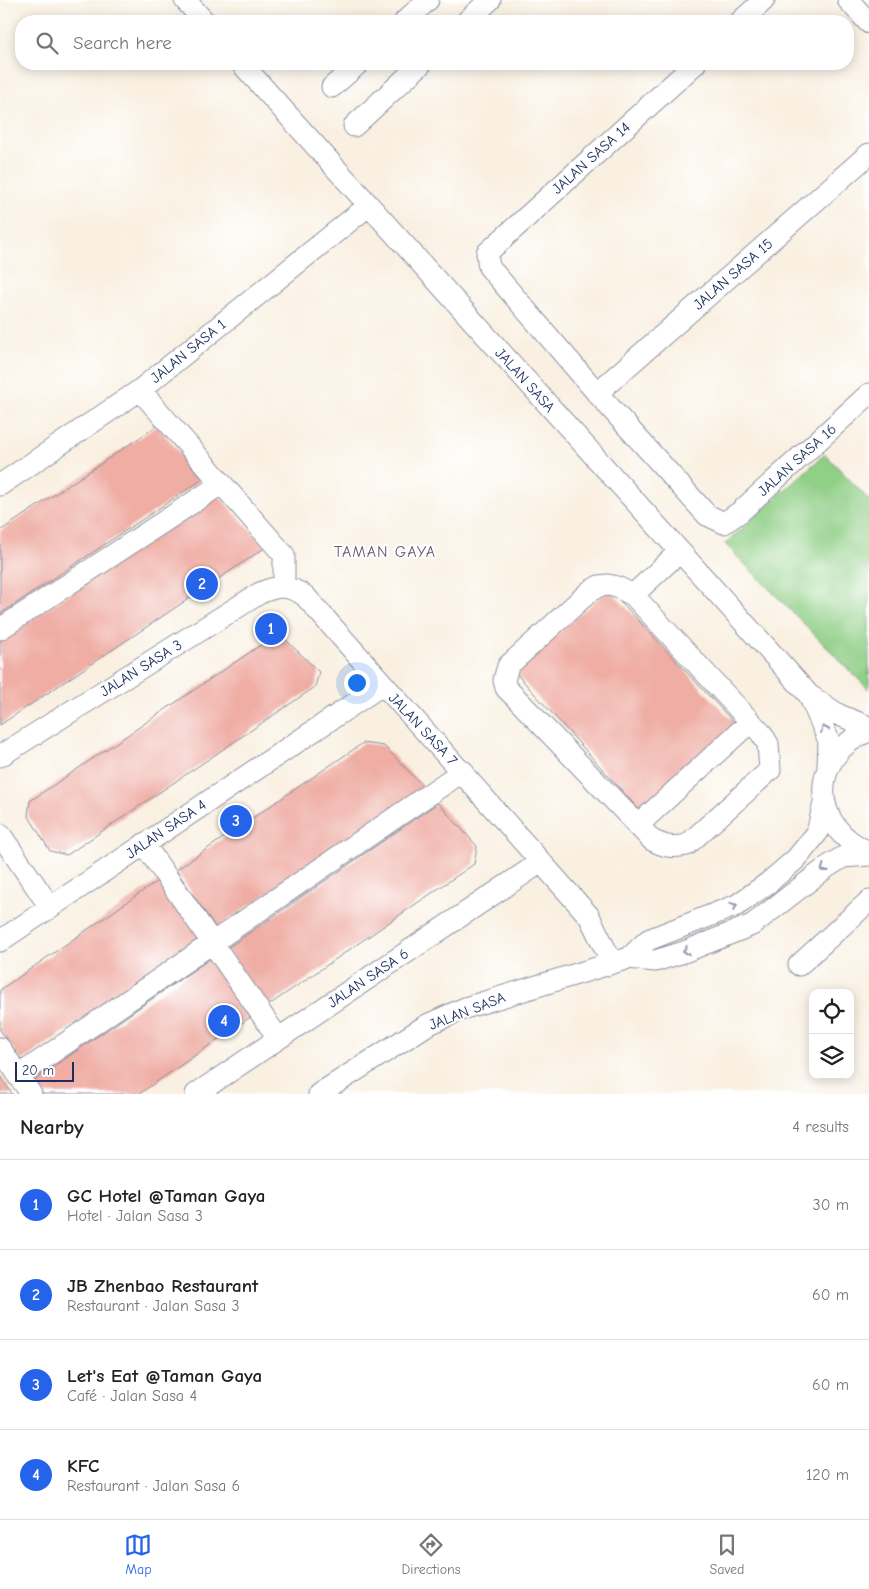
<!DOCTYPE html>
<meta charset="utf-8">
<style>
:root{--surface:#fff;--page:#f2f2f2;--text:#222;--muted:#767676;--line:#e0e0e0;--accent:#2563eb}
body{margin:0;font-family:"Comic Neue",sans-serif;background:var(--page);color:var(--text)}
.controls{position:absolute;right:15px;bottom:15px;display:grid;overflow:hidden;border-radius:10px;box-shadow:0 2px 12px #0003}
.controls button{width:45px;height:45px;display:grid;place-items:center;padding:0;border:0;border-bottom:1px solid var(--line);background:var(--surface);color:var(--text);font:25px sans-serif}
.scale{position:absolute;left:15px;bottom:12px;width:59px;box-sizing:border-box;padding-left:5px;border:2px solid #1b2f5e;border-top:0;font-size:14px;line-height:18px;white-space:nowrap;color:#1b2f5e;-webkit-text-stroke:4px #fff;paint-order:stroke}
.you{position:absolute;left:356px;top:682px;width:18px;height:18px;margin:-12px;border:4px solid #fff;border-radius:50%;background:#1a73e8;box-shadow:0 0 0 8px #1a73e833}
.badge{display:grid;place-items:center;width:32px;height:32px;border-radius:50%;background:var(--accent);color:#fff;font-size:16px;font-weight:700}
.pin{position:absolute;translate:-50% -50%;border:2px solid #fff;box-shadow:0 1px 5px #0006}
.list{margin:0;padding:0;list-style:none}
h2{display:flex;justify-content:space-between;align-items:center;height:65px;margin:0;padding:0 20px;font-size:21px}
h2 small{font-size:16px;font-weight:400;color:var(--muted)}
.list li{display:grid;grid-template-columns:32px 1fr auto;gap:15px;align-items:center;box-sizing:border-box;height:90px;padding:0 20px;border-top:1px solid var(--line)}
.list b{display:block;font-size:19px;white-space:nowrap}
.list p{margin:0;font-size:16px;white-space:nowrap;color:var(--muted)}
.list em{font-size:16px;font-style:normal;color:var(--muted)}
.icon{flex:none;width:28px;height:28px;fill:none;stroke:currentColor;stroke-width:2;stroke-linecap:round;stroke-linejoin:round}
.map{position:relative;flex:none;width:869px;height:1094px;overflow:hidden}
.search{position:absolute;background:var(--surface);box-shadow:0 2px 12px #0003;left:15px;right:15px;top:15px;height:55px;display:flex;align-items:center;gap:12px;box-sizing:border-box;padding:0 18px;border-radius:20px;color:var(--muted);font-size:19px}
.sheet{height:425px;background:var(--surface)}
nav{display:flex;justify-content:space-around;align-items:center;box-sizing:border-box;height:70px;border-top:1px solid var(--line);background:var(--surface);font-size:14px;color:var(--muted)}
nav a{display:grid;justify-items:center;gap:2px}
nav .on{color:var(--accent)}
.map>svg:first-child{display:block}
.green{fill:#90cf86;stroke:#567f72}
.building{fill:#efada4}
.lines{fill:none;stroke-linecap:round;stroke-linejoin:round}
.minor-casing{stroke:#8a90a0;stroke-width:23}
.minor{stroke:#fff;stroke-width:21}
.oneway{stroke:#8d97ae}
.labels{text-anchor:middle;stroke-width:4;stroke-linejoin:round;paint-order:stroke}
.street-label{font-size:15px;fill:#1b2f5e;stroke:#fff}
.neighbourhood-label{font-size:16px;letter-spacing:1px;fill:#655b76;stroke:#fff}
</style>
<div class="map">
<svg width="869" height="1094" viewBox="0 0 869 1094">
<rect width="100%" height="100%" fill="#fff"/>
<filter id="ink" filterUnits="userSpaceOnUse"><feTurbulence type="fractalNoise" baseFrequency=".02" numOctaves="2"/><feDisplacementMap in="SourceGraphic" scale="10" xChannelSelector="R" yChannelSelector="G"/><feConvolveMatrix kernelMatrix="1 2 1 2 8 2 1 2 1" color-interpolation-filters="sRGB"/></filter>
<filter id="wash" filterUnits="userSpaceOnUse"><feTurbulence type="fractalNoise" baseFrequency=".0096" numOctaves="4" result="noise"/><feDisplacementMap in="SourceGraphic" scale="20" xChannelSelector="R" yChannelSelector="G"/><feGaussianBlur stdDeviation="1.12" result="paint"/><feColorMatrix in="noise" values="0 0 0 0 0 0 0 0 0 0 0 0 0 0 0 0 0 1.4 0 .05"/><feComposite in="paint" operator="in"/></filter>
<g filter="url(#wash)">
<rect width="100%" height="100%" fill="#f9f0e1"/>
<!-- green -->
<path class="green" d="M825,454l44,46v190l-144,-146z"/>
<g id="blocks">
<!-- building -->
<path class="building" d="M157,426l46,53 -203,135v-83z
M217,494l49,53 -266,178v-84z
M609,589l129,138 -96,86 -128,-142z
M285,639l34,33 -4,15 -248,168 -17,-4 -22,-36 2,-14 238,-161z
M363,743l21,3 40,41 -208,141 -40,-58z
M438,803l39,43 -3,18 -208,143 -40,-58z
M159,880l41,58 -178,123 -22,-31v-40z
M211,958l41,58 -113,78h-97l-9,-13z
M0,1075l11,17 2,2h-13z"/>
</g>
</g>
<g filter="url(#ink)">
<use href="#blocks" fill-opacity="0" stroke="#8a90a0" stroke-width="1"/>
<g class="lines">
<!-- minor casing -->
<g class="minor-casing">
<path id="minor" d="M185,0l19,21
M848,0l21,23
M405,21l23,-21
M467,21l23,-21
M741,21l23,-21
M242,64l567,631 30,20 30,12
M695,64l-208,189 2,14 108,126 110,122 17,8 16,-11 129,-118
M332,87l26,-23
M354,126l67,-62
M140,390l144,165v32
M597,393l272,-239
M0,485l140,-95 228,-184
M608,585l9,2 16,8 128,138 7,11 2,26 -83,75c-14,3 -22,2 -35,-5l-136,-142 -10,-10 -2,-8 4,-14 82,-75 9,-5z
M633,595l46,-43
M0,629l221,-145
M809,695l20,46 -1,25
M869,731c-61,24 -60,96 0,121
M0,756l260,-163c18,-8 29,-8 45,3l284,320 23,47
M637,826l113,-104
M0,834l50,73
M144,844l134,194
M0,941l382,-256
M629,958l19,-18 89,-35 31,-22 28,-24 21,-26 7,-30
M799,965l70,-64
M0,1048l31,46
M18,1076l445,-305
M196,1094l345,-232
M319,1094l108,-69 38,-17 164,-50 26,3 29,-9 68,-27 75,-58 16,-10 26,-2"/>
</g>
<!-- minor -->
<use href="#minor" class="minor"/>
</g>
<!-- one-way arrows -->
<defs><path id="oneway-chevron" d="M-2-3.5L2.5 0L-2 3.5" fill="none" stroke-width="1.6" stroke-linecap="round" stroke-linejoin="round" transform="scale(1.25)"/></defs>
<g class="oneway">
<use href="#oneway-chevron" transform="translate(824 729) rotate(-114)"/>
<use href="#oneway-chevron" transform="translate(824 869) rotate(144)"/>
<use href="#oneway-chevron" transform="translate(734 906) rotate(-25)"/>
<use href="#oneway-chevron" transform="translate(686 951) rotate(160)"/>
</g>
</g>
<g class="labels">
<!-- street labels -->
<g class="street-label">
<text transform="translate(591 158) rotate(-42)" y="5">JALAN SASA 14</text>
<text transform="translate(733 274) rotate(-41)" y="5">JALAN SASA 15</text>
<text transform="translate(188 351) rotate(-39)" y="5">JALAN SASA 1</text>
<text transform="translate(525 380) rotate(48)" y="5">JALAN SASA</text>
<text transform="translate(797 460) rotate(-42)" y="5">JALAN SASA 16</text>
<text transform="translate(141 668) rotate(-32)" y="5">JALAN SASA 3</text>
<text transform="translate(423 729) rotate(47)" y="5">JALAN SASA 7</text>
<text transform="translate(166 829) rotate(-34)" y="5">JALAN SASA 4</text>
<text transform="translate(368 978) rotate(-34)" y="5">JALAN SASA 6</text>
<text transform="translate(467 1011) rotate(-21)" y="5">JALAN SASA</text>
</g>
<!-- neighbourhood labels -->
<g class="neighbourhood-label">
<text x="385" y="557">TAMAN GAYA</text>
</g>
</g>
</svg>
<div class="controls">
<button><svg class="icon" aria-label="locate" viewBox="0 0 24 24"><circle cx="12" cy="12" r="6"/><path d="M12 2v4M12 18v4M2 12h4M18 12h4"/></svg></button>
<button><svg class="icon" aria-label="layers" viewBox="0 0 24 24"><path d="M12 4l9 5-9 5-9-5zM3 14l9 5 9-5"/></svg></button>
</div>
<div class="scale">20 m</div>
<div class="you"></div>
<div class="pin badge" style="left:271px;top:629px">1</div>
<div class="pin badge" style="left:202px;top:584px">2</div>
<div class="pin badge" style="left:236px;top:821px">3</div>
<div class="pin badge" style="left:224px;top:1021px">4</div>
<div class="search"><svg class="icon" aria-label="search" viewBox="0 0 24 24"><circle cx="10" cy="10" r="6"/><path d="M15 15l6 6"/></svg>Search here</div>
</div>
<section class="sheet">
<h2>Nearby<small>4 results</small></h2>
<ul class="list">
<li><span class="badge">1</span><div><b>GC Hotel @Taman Gaya</b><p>Hotel · Jalan Sasa 3</p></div><em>30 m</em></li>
<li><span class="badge">2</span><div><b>JB Zhenbao Restaurant</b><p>Restaurant · Jalan Sasa 3</p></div><em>60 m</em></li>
<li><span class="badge">3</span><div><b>Let's Eat @Taman Gaya</b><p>Café · Jalan Sasa 4</p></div><em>60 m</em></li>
<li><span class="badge">4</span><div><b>KFC</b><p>Restaurant · Jalan Sasa 6</p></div><em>120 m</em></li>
</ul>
</section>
<nav>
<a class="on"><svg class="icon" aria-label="map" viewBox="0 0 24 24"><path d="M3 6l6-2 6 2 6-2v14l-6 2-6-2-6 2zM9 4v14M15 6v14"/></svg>Map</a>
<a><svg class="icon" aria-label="directions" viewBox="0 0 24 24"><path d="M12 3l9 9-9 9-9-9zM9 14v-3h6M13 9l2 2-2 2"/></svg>Directions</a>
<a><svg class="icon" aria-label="saved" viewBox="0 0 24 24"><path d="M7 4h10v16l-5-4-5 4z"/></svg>Saved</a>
</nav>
